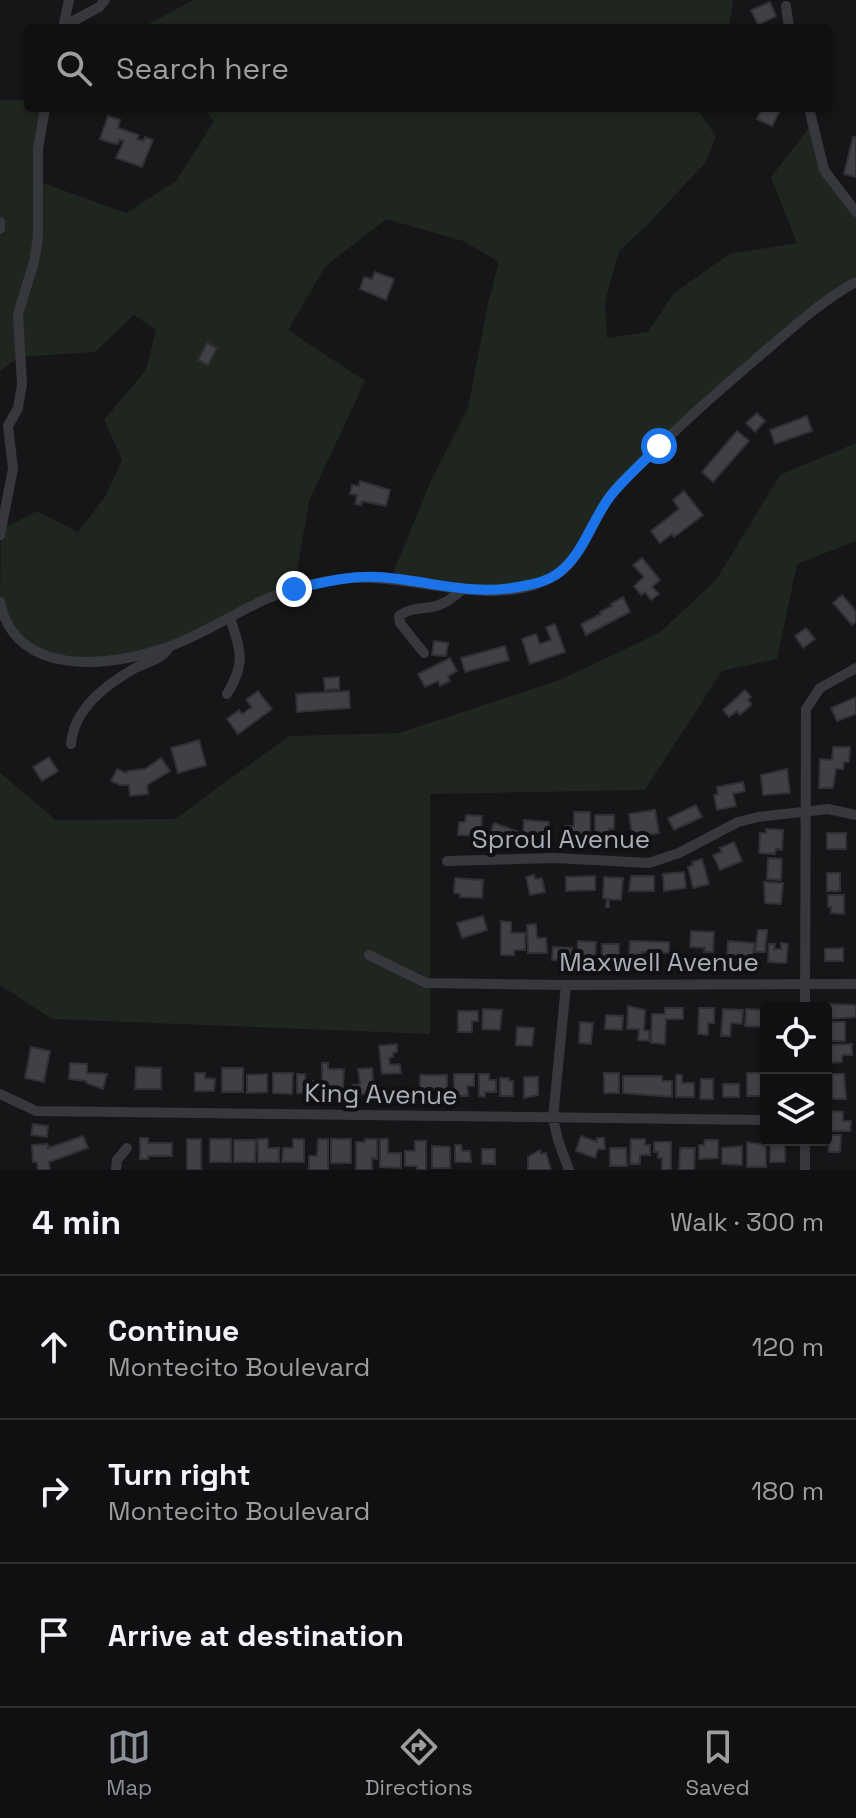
<!DOCTYPE html>
<meta charset="utf-8">
<style>
:root{--surface:#101012;--page:#19191b;--text:#f1f3f6;--muted:#9c9d9f;--line:#303032;--accent:#8c9099}
body{margin:0;font-family:"Space Grotesk",sans-serif;background:var(--page);color:var(--text)}
.controls{position:absolute;right:24px;bottom:24px;display:grid;overflow:hidden;border-radius:8px;box-shadow:0 2px 6px #0004}
.controls button{width:72px;height:72px;display:grid;place-items:center;padding:0;border:0;border-bottom:2px solid var(--line);background:var(--surface);color:var(--text);font:40px sans-serif}
.stop{position:absolute;width:24px;height:24px;margin:-18px;border:6px solid #1a73e8;border-radius:50%;background:#fff}
.stop.end{background:#1a73e8;border-color:#fff;box-shadow:0 2px 8px #0008}
.list{margin:0;padding:0;list-style:none}
h2{display:flex;justify-content:space-between;align-items:center;height:104px;margin:0;padding:0 32px;font-size:34px}
h2 small{font-size:26px;font-weight:400;color:var(--muted)}
.list li{display:grid;grid-template-columns:52px 1fr auto;gap:24px;align-items:center;box-sizing:border-box;height:144px;padding:0 32px;border-top:2px solid var(--line)}
.list b{display:block;font-size:30px;white-space:nowrap}
.list p{margin:0;font-size:26px;white-space:nowrap;color:var(--muted)}
.list em{font-size:26px;font-style:normal;color:var(--muted)}
.icon{flex:none;width:44px;height:44px;fill:none;stroke:currentColor;stroke-width:2;stroke-linecap:round;stroke-linejoin:round}
.map{position:relative;flex:none;width:856px;height:1170px;overflow:hidden}
.search{position:absolute;background:var(--surface);box-shadow:0 2px 6px #0004;left:24px;right:24px;top:24px;height:88px;display:flex;align-items:center;gap:20px;box-sizing:border-box;padding:0 28px;border-radius:8px;color:var(--muted);font-size:30px}
.sheet{height:536px;background:var(--surface)}
nav{display:flex;justify-content:space-around;align-items:center;box-sizing:border-box;height:112px;border-top:2px solid var(--line);background:var(--surface);font-size:22px;color:var(--muted)}
nav a{display:grid;justify-items:center;gap:4px}
nav .on{color:var(--accent)}
.map>svg:first-child{display:block}
.green{fill:#1e261f}
.building{fill:#404145;stroke:#303034;stroke-width:2}
.lines{fill:none;stroke-linecap:round;stroke-linejoin:round}
.minor{stroke:#37383d;stroke-width:10}
.route{stroke:#1a73e8;stroke-width:10}
.labels{text-anchor:middle;stroke-width:8;stroke-linejoin:round;paint-order:stroke}
.street-label{font-size:26px;fill:#a8adb8;stroke:#111113}
</style>
<div class="map">
<svg width="856" height="1170" viewBox="0 0 856 1170">
<rect width="100%" height="100%" fill="#161618"/>
<!-- green -->
<path class="green" d="M193,0h540l-4,28h-588z
M0,100h28v8h17l-5,74 86,31 50,-32 38,-60 -11,-13h493l20,28 -10,26 -59,63 -28,26 -14,51 2,36 41,-6 25,-38 56,-40 68,-11 -26,-66 41,-53 12,46 32,42v70l-33,21 -212,192 -31,53 -31,31 -64,12 -94,-13 39,-95 38,-75 20,-105 11,-41 -36,-21 -77,-22 -61,48 -37,63 77,51 -56,120 -15,88 -143,64 -83,8 -49,-21 -19,-38 1,-72 36,-19 41,21 27,-35 17,-37 -18,-40 42,-50 10,-40 -22,-15 -39,37 -76,5 -19,14z
M856,443v98l-59,23 -20,95 -55,12 -77,119 -215,4v240l-378,-15 -52,-34v-212l56,47 119,-1 114,-83 110,-3 163,-54 97,-46 57,-53 64,-105z"/>
<!-- building -->
<path class="building" d="M770,2l6,14 -18,9 -7,-15z
M762,108h19l-9,18 -15,-7z
M108,116l12,4 -2,8 21,7 -2,4 6,2 2,-4 8,3 -11,27 -26,-9 8,-17 -5,-1 -1,4 -6,-1 -12,-4z
M853,137h3v40l-12,-3z
M375,272l19,7 -8,21 -26,-11 4,-12 8,2z
M207,343l10,5 -9,17 -10,-5z
M757,413l8,8 -10,11 -9,-9z
M807,416l5,15 -37,13 -5,-14z
M737,431l12,10 -36,41 -11,-10z
M360,481l30,9 -4,16 -24,-5 -1,4 -6,-1 2,-9 -7,-1 2,-9 7,1z
M684,491l19,24 -29,22 -2,-3 -12,9 -9,-12 28,-22 -6,-9z
M642,558l18,22 -8,7 7,7 -8,6 -6,-8 -4,3 -7,-9 10,-9 -11,-12z
M842,595l14,16v11l-4,3 -19,-22z
M623,597l7,15 -44,23 -5,-11 20,-10 -1,-2 12,-6 -1,-2z
M555,624l10,28 -35,12 -8,-25 14,-5 4,10 11,-4 -5,-13z
M806,628l9,11 -12,9 -8,-12z
M434,641l14,2 -2,13 -14,-1z
M505,646l4,14 -44,12 -4,-14z
M450,658l7,13 -9,5 2,5 -10,5 -2,-5 -13,6 -7,-13z
M339,677v12l-14,1 -1,-12z
M745,690l6,7 -3,3 4,4 -12,11 -3,-4 -8,6 -6,-7z
M258,691l14,18 -34,25 -11,-15 12,-9 3,4 10,-7 -6,-7z
M349,691l1,17 -53,4 -1,-18z
M856,697v17l-19,7 -6,-13z
M199,740l7,25 -28,8 -7,-25z
M833,747h17l-1,15h-5l-1,7h-7l-3,19h-14l1,-29 12,1z
M49,757l9,14 -16,10 -9,-14z
M161,758l9,13 -23,14 1,9 -18,2 -1,-11h-9l-9,-4 6,-12 9,4 2,-2 17,-2z
M787,769l3,24 -27,2 -2,-20z
M743,782l2,9 -12,3 3,12 -19,4 -3,-15 4,-1 -1,-7z
M696,805l6,12 -28,13 -6,-12z
M655,810l4,23 -26,5 -4,-24z
M574,812h16v29h-21v-6h-4v-9h9z
M466,815l16,1 -1,16h-6v4l-17,-1 1,-13h6z
M595,815h19v14h-5v11h-14z
M524,820l25,2 -2,18 -24,-2z
M494,823l25,9 -5,12 -8,-3 -1,3 -13,-5 3,-6 -4,-2z
M766,829l17,1 -1,20 -6,-1 -1,5 -16,-1 1,-20h6z
M827,833h19v16h-19z
M734,842l8,19 -22,9 -7,-15 9,-3 -2,-4z
M768,858l14,1 -1,21 -14,-1z
M702,859l7,25 -16,4 -5,-21 5,-2 -1,-3z
M684,872l2,16 -22,3 -1,-17z
M827,873h13v18h-13z
M534,875l1,4 7,-1 3,14 -15,3 -4,-18z
M595,876v14l-29,1v-14z
M631,876h23v15h-25z
M604,877l19,1 -2,22 -12,-1v8h-3l1,-8 -4,-1z
M455,878l28,2 -1,18 -22,-1v-3l-6,-1z
M764,882l19,1 -2,21 -16,-1z
M828,895h16v19l-13,-1v-6h-3z
M483,916l4,14 -25,8 -5,-15z
M501,921l10,1v11h14v17h-11v5h-13z
M536,924l1,14h9l1,15h-19l-1,-28z
M758,930h9l-2,22h-10z
M691,931l23,1 -1,20h-9l1,-4 -15,-1z
M578,941l18,1 -1,19 -18,-2z
M630,941l39,1v11l-27,-1v3l-13,-1z
M728,941l26,2 -1,14 -26,-2z
M781,943l7,1 -2,19 -18,-1 1,-18h6l-1,5h7z
M602,944h17v14h-17z
M553,947l19,1 -1,13 -19,-1z
M843,948v13h-18v-12z
M827,1004l29,1v12l-29,2z
M628,1006l17,4 -1,20 5,1v10l-11,-1 1,-11h-12z
M665,1008h18v11h-17l-1,25 -14,-1 1,-29h13z
M699,1008h15v15h-6v12l-10,-1z
M483,1009l19,1 -2,20 -18,-1z
M723,1009l20,1 -1,14 -11,-1 -1,13h-9z
M746,1009l20,1 -1,17 -20,-1z
M458,1011h20v10h-6v11h-14z
M606,1015l17,1 -1,14 -17,-1z
M580,1022l13,1 -2,21 -12,-1z
M831,1022h14v19h-18v-7h4z
M517,1027l17,1 -2,18 -16,-1z
M397,1044v8l-4,1v4l-4,1 1,7 10,-1 1,9 -19,1 -3,-28z
M852,1044v11h-10v7l-12,1 -3,-18z
M31,1047l19,4 -6,31 -19,-4z
M70,1063l17,1v9l20,1 -4,15 -17,-6v-2l-17,-2z
M322,1063h6v6h16l-1,19 -16,-1v-5h-5z
M136,1067l25,1v21h-26z
M222,1068h21v24h-21z
M372,1068l2,25 -21,2 -1,-10 8,-1 -2,-15z
M195,1073h10v5l10,1 -1,12h-19z
M273,1073h20l-1,21 -19,-1z
M604,1073h15v20h-15z
M747,1073h18v23h-18z
M267,1074v18l-20,1v-18z
M297,1074h8v7h11v12h-19z
M454,1074h20v12h-7l1,10h-14z
M479,1074h10v6h7v12h-11v5l-6,-1z
M832,1074h12l2,25h-14z
M420,1075h27v22h-27z
M676,1075h6v8h12v14h-18z
M623,1076h39v5h10v16l-49,-4z
M524,1077h14v18l-14,3z
M500,1078h9v3h4v15h-13z
M701,1079h12v20h-13z
M723,1084h16v13h-16z
M830,1111l13,1v9h8l-1,10h-23z
M33,1124l15,2 -1,11 -16,-2z
M827,1135h14l-1,17h-11z
M83,1136l5,12 -39,14 1,8h-12l-1,-8h-4l-1,-17 16,-1v4z
M581,1136l16,6v-4h7l1,11h-7l-3,9 -19,-7z
M140,1138h8v5h24v13h-24v3h-8z
M187,1139h14v31h-14z
M210,1139h21v23h-21z
M258,1139h10v9h11v14h-21z
M293,1139h11v23h-22l1,-14h10z
M318,1139h10v31h-19v-14h8z
M331,1139h20v24h-20z
M365,1139h12v20l-5,-1v12h-16v-28h9z
M380,1139h8v14h13v15l-21,-1z
M631,1139h14v6h5v10h-10v9h-10z
M234,1140h22l-1,22h-21z
M705,1140h13v18l-19,1v-14h5z
M415,1141h11v29h-9v-4h-12v-15h10z
M654,1142h17v28h-9v-12h-4v-6h-4z
M747,1142l19,3v22h-19z
M770,1143h15v19h-15z
M455,1145h6l1,6h8l1,11h-16z
M432,1146l18,1v21h-18z
M742,1146v19l-20,-1v-16z
M610,1148h16l1,18h-17z
M680,1148h15l-1,22h-15z
M482,1149h13v15h-13z
M540,1150l1,4 5,-1 5,17h-23v-13z"/>
<g class="lines">
<!-- minor -->
<path class="minor" d="M786,6l3,22
M64,26l35,-19 6,-7
M63,28l6,-28
M809,108l15,62 32,42
M0,222v7
M8,426l10,-18 4,-24 -4,-70 16,-52 4,-25v-88l7,-41
M0,535l13,-66 -5,-43
M0,602c16,77 111,65 168,45 34,-12 65,-33 98,-48 23,-10 50,-17 76,-20 66,-9 154,34 214,-4 27,-17 36,-54 54,-79 9,-13 23,-24 34,-35 36,-36 73,-69 112,-102 32,-27 63,-57 100,-77
M424,653l-24,-30 -1,-7c11,-8 19,-7 33,-9 12,-2 21,-10 30,-17
M227,694c19,-31 14,-43 3,-76
M71,744c3,-36 35,-59 64,-76 12,-6 25,-8 33,-19
M447,861l108,-3 94,5 30,-10 59,-31 20,-5 70,-8 28,6
M369,955l57,28 140,2 290,-1
M566,985l-13,133 5,22 11,30
M805,1008l1,-299 14,-21 36,-20
M0,1094l36,17 730,9
M116,1170l1,-10 10,-12
M805,1170v-30"/>
</g>
<g class="lines">
<!-- route -->
<path class="route" d="M294,589c27,-6 56,-14 84,-12 51,3 92,20 145,9 12,-2 24,-5 34,-12 27,-19 35,-56 55,-80 14,-17 31,-32 47,-48"/>
</g>
<g class="labels">
<!-- street labels -->
<g class="street-label">
<text x="561" y="848">Sproul Avenue</text>
<text x="659" y="971">Maxwell Avenue</text>
<text transform="translate(381 1094) rotate(1)" y="9">King Avenue</text>
</g>
</g>
</svg>
<div class="controls">
<button><svg class="icon" aria-label="locate" viewBox="0 0 24 24"><circle cx="12" cy="12" r="6"/><path d="M12 2v4M12 18v4M2 12h4M18 12h4"/></svg></button>
<button><svg class="icon" aria-label="layers" viewBox="0 0 24 24"><path d="M12 4l9 5-9 5-9-5zM3 14l9 5 9-5"/></svg></button>
</div>
<div class="stop" style="left:659px;top:446px"></div>
<div class="stop end" style="left:294px;top:589px"></div>
<div class="search"><svg class="icon" aria-label="search" viewBox="0 0 24 24"><circle cx="10" cy="10" r="6"/><path d="M15 15l6 6"/></svg>Search here</div>
</div>
<section class="sheet">
<h2>4 min<small>Walk · 300 m</small></h2>
<ul class="list">
<li><svg class="icon" aria-label="ahead" viewBox="0 0 24 24"><path d="M12 20V5M6 11l6-6 6 6"/></svg><div><b>Continue</b><p>Montecito Boulevard</p></div><em>120 m</em></li>
<li><svg class="icon" aria-label="right" viewBox="0 0 24 24"><path d="M7 20v-9h11M14 6l5 5-5 5"/></svg><div><b>Turn right</b><p>Montecito Boulevard</p></div><em>180 m</em></li>
<li><svg class="icon" aria-label="arrive" viewBox="0 0 24 24"><path d="M6 21V4h12l-3 4 3 4H6"/></svg><div><b>Arrive at destination</b></div></li>
</ul>
</section>
<nav>
<a class="on"><svg class="icon" aria-label="map" viewBox="0 0 24 24"><path d="M3 6l6-2 6 2 6-2v14l-6 2-6-2-6 2zM9 4v14M15 6v14"/></svg>Map</a>
<a><svg class="icon" aria-label="directions" viewBox="0 0 24 24"><path d="M12 3l9 9-9 9-9-9zM9 14v-3h6M13 9l2 2-2 2"/></svg>Directions</a>
<a><svg class="icon" aria-label="saved" viewBox="0 0 24 24"><path d="M7 4h10v16l-5-4-5 4z"/></svg>Saved</a>
</nav>
